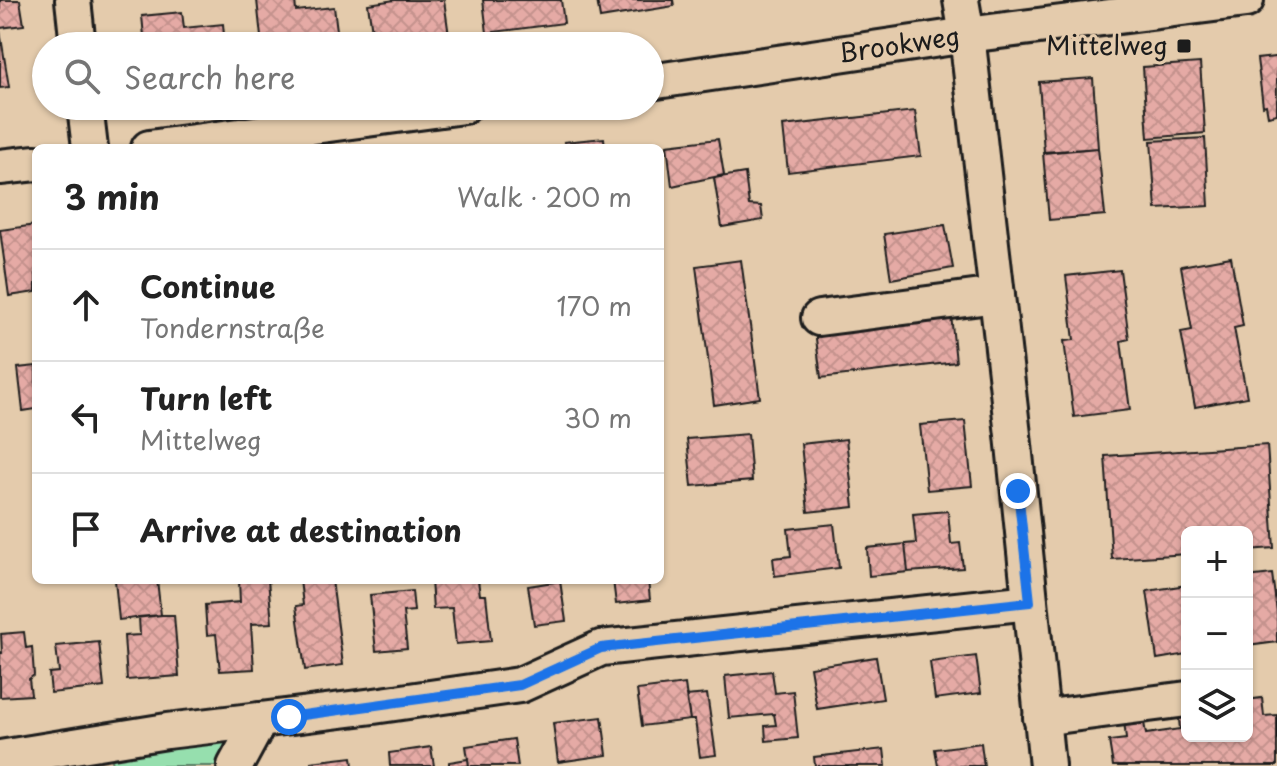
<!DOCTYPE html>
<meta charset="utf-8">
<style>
:root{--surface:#fff;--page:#f6f6f6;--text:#222;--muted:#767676;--line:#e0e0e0}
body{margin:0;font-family:"Playpen Sans",sans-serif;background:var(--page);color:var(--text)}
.controls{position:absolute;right:24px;bottom:24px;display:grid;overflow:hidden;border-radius:12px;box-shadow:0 2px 6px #0004}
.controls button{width:72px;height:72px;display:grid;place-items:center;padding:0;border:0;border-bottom:2px solid var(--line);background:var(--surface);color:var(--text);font:40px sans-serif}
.stop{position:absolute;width:24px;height:24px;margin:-18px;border:6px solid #1a73e8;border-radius:50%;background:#fff}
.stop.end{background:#1a73e8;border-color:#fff;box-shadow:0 2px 8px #0008}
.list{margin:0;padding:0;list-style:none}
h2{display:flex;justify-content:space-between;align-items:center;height:104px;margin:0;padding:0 32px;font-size:34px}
h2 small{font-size:26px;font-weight:400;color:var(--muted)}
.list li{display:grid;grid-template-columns:52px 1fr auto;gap:24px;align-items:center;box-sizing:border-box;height:112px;padding:0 32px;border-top:2px solid var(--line)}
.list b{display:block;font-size:30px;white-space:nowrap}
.list p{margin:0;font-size:26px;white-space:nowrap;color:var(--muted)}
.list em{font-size:26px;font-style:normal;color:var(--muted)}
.icon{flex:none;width:44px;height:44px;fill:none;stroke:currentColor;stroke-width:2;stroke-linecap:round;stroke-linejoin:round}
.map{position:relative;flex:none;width:1277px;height:766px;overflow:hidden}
.search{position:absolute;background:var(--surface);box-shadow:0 2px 6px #0004;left:32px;top:32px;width:632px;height:88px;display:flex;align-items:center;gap:20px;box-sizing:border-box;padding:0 28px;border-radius:44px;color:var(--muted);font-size:30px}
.panel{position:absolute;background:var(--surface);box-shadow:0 2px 6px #0004;left:32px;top:144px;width:632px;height:440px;border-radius:12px}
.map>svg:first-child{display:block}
.green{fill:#96dfae;stroke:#597e65;stroke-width:2}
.building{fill:url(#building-cross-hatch);stroke:#1c1c1c;stroke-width:2}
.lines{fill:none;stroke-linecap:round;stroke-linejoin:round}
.minor-casing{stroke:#1c1c1c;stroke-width:40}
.minor{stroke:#e4cbac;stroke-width:34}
.route{stroke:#1a73e8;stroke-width:10}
.poi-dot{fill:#1c1c1c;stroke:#e4cbac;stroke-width:3}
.labels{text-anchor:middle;stroke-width:6;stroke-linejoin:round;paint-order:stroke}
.street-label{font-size:26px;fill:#1c1c1c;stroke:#e4cbac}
.poi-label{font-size:26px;fill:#1c1c1c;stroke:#e4cbac;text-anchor:end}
</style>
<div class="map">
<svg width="1277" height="766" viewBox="0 0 1277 766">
<defs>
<pattern id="building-cross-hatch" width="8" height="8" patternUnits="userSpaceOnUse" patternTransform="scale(2)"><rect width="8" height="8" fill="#e5aaa5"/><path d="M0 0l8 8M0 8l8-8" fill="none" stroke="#c4928d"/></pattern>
</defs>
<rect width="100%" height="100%" fill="#e4cbac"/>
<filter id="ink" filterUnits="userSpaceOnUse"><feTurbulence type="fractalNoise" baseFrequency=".0125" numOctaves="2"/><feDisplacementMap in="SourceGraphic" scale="16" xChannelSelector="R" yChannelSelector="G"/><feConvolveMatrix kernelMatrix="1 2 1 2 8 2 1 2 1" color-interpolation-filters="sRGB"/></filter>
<g filter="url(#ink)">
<!-- green -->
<path class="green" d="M260,720l-25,46h-122l-4,-26z"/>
<!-- building -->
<path class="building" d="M0,0h20l4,25 -24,3z
M257,0h38l1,11 38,-4 5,39h-77z
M395,0h49l5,36 -75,10 -6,-42z
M483,0h78l3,23 -77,10z
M597,0h76l1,6 -74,12z
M182,12l2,16 39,-4 2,22h-80l-3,-30z
M0,31l9,56 -9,1z
M1275,57h2v57l-9,2 -2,-11 -3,1 -6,-47z
M1200,63l5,70 -57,5 -5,-71z
M1093,78l5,70 -54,4 -5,-70z
M915,111l6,45 -133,16 -5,-46z
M604,138l1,10h-40l-1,-6z
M1205,138l4,68 -53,3 -5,-68z
M718,139l6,36 -52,11 -5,-41z
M1098,148l7,67 -56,5 -6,-67z
M745,173l4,32 12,1 2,14 -41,7 -8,-49z
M36,225v67l-27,4 -9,-66z
M945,225l8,43 -62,11 -7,-45z
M1231,257l12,69 -9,2 13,69 -52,10 -14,-75 11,-2 -11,-64z
M741,260l19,138 -46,7 -18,-139z
M1120,270l9,69 -8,2 9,69 -56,7 -10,-76 10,-1 -8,-64z
M951,315l5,47 -135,16 -6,-47z
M36,366v43l-13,2 -5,-43z
M965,421l7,65 -45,4 -7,-65z
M748,434l4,47 -60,5 -5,-47z
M846,439l8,68 -46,5 -7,-68z
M1267,445l7,103 -27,2v-18h-60v22l-75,5 -7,-103z
M948,511l3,33 9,-1 3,25 -55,4 -3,-28 11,-1 -3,-29z
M834,524l5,44 -64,8 -2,-18 18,-2 -3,-27z
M905,544l3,28 -39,4 -2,-28z
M1272,574l5,38v30l-30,4v-69z
M115,580h42l4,35 -42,5z
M239,580h29l4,43 -21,1 3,45 -34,2 -4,-37 -9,1 -2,-30 35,-3z
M300,580h32l11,85 -38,5 -9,-64 7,-1z
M431,580h47l2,15h6l5,46 -35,3 -4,-36 -19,1z
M613,580h35l2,20 -34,4z
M560,581l6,40 -32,4 -6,-39z
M1187,585v69l-30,5 -10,-68z
M412,591l2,20 -11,1 4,36 -31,3 -6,-56z
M161,615h13l5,61 -52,4 -3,-44 16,-1 -1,-18z
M24,632l2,16 6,-1 2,28 -5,4 2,16 -31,2v-44h2l-1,-19z
M99,642l5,45 -53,6 -2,-20 10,-1 -3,-26z
M976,656l5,37 -46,6 -5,-37z
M876,657l7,42 -66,10 -7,-42z
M772,671l3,22 18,-2 5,47 -32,3 -1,-15 11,-1 -2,-11 -45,4 -4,-42z
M685,684l5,36 -48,6 -5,-36z
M707,694l9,61 -16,2 -5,-37h-5l-4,-24z
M1262,698l2,18 13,-1v51h-164l-4,-25 17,-2 -2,-19 19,-3 3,17 34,-5 -2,-19 9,-1v27h60v-36z
M602,717l5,38 -49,7 -5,-39z
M514,739l4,27h-49l-3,-20z
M981,743l3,23h-46l-3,-17z
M431,747l3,19h-44l-1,-13z
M884,749l2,17h-71l-1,-9z
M352,757l1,9h-42v-4z
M468,759l1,7h-20v-4z"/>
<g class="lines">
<!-- minor casing -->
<g class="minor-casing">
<g id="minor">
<path d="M73,0l5,46"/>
<path d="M961,0l6,35 46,400 34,331"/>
<path id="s1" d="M650,82l317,-47 279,-35"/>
<path d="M85,106l5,42"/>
<path d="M149,148l315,-42"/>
<path d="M0,167l36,-4"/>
<path d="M819,318l178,-23"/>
<path d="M1041,718l146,-19"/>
<path d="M0,758l167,-27 93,-11"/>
<path d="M235,766l25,-46 114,-14 146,-21 81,-37 429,-46"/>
</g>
</g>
<!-- minor -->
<use href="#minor" class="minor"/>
</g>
</g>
<g class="lines" filter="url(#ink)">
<!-- route -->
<path class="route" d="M289,717l231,-32 81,-37 429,-46 -12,-111"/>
</g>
<!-- markers -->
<rect class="poi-dot" x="1176" y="38" width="16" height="16" rx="4"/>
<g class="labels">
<!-- street labels -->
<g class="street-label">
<text dy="9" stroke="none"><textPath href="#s1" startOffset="252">Brookweg</textPath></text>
</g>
<!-- poi labels -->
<g class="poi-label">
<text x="1168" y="55">Mittelweg</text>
</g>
</g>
</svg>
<div class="controls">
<button>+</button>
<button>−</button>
<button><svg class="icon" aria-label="layers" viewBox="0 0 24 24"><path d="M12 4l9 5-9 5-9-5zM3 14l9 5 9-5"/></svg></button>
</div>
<div class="stop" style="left:289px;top:717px"></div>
<div class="stop end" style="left:1018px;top:491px"></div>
<div class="search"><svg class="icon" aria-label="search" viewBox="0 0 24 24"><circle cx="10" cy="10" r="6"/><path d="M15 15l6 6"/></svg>Search here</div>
<section class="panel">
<h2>3 min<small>Walk · 200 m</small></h2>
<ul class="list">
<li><svg class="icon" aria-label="ahead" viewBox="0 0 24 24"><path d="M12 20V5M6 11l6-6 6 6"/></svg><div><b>Continue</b><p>Tondernstraße</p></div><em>170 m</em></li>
<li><svg class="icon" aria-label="left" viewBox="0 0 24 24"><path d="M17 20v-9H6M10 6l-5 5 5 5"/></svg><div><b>Turn left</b><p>Mittelweg</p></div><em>30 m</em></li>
<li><svg class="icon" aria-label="arrive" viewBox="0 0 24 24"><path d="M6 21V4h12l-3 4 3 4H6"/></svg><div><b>Arrive at destination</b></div></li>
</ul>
</section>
</div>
